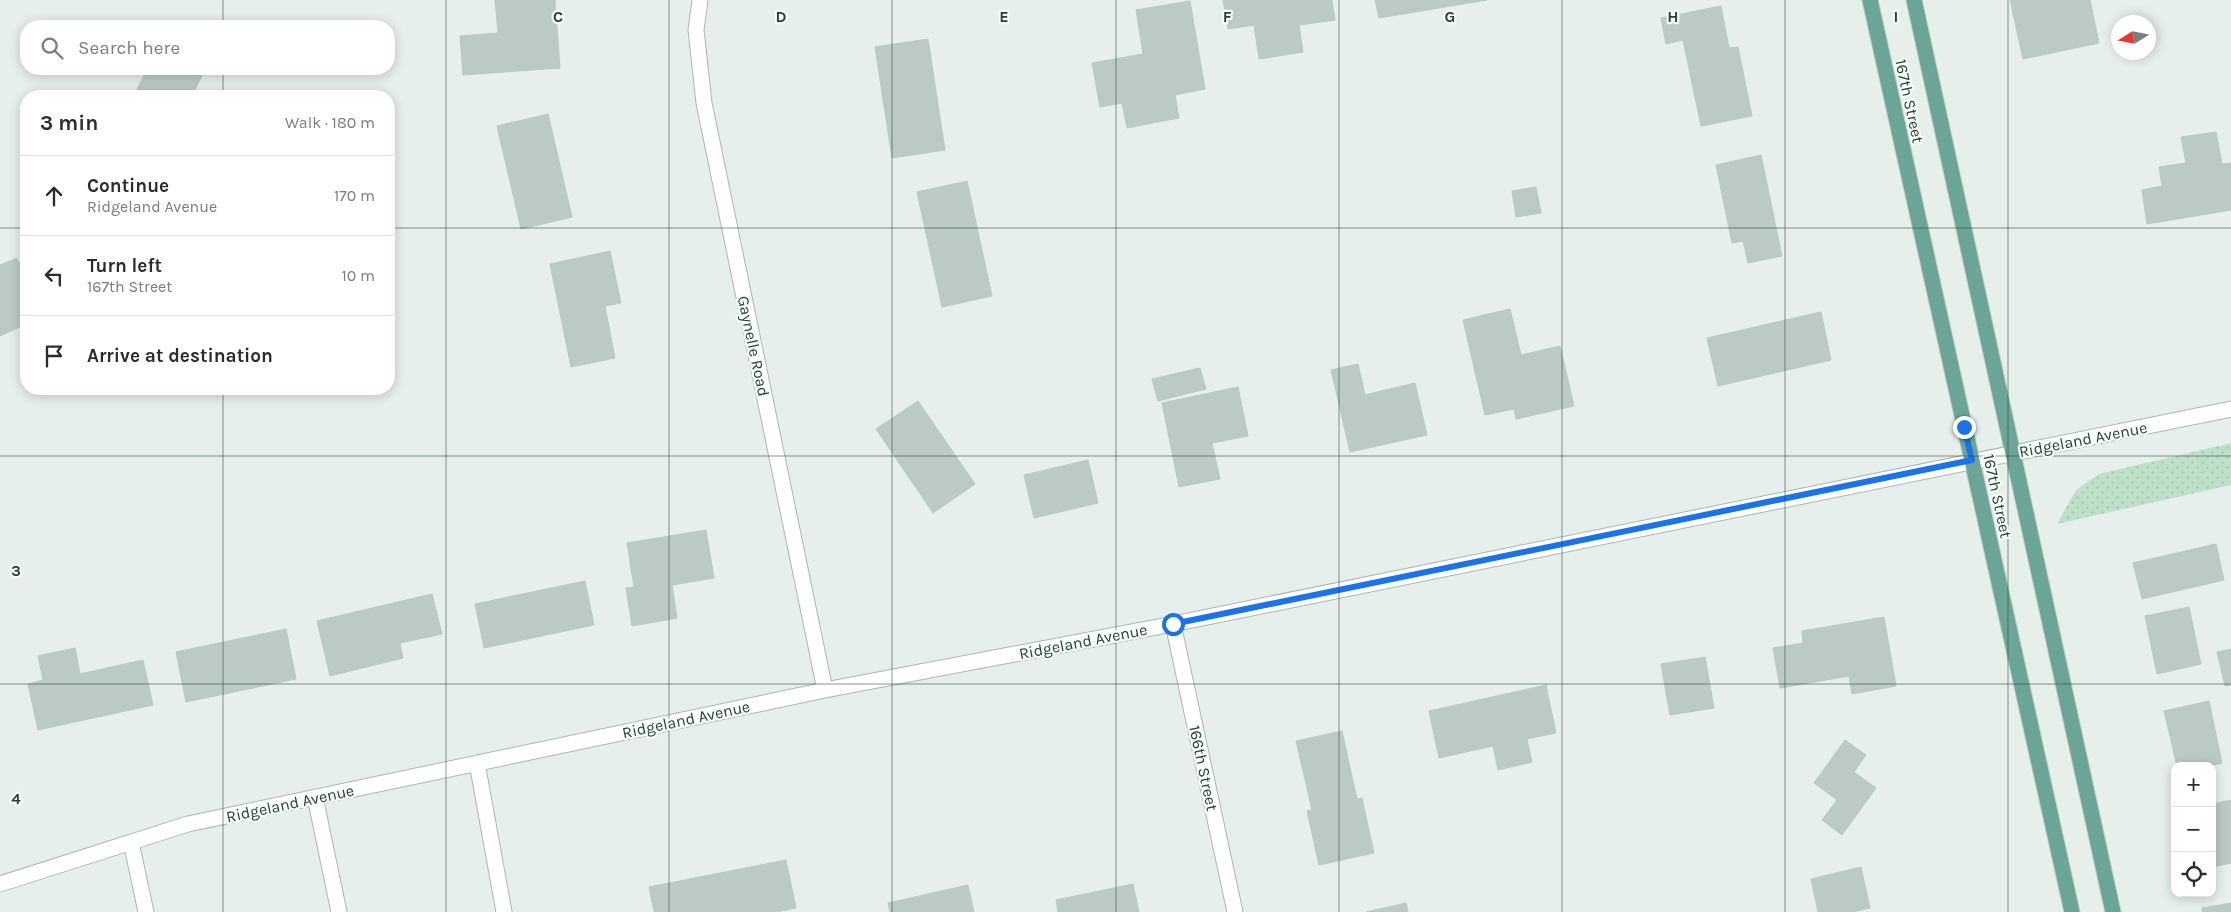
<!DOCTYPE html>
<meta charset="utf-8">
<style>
:root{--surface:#fff;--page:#f7f7f7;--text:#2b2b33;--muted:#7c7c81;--line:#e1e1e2}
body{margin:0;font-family:Karla,sans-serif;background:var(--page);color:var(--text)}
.controls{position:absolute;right:15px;bottom:15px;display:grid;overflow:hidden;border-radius:10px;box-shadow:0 2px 12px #0003}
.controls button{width:45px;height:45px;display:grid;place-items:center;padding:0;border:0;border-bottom:1px solid var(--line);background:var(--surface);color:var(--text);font:25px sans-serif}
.compass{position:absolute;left:2111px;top:15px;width:45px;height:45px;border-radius:50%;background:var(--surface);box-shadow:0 2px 12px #0003;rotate:259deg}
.stop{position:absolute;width:15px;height:15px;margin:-11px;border:4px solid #1a73e8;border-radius:50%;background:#fff}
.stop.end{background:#1a73e8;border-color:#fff;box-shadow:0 1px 5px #0008}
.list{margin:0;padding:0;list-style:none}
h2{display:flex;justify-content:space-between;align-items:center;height:65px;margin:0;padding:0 20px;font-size:21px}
h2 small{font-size:16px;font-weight:400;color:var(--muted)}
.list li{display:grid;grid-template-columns:32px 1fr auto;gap:15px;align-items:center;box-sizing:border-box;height:80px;padding:0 20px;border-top:1px solid var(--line)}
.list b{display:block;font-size:19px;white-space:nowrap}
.list p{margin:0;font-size:16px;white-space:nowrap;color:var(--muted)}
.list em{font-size:16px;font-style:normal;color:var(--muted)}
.icon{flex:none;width:28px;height:28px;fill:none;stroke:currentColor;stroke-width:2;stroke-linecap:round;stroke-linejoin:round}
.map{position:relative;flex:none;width:2231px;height:912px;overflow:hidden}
.search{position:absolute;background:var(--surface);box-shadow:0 2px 12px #0003;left:20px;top:20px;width:375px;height:55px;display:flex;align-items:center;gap:12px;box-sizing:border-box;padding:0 18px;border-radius:20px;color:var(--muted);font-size:19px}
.panel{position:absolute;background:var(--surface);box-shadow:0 2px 12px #0003;left:20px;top:90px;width:375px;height:305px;border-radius:20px}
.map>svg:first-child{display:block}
.grass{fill:url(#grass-dots)}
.building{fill:#bbcac4;stroke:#b8c9c2}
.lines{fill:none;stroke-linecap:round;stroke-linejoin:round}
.minor-casing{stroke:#a8b8b2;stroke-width:17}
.major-casing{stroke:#c2cac8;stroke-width:17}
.minor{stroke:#fff;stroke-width:15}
.major{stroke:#6aa596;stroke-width:15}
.route{stroke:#1a73e8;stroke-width:6}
.grid{fill:none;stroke:#24423a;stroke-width:1;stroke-opacity:0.55}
.labels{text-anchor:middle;stroke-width:4.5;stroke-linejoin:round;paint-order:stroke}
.street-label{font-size:16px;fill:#24423a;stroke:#f7fbf9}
.grid-label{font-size:16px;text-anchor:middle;font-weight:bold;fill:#24423a;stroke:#f7fbf9;stroke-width:4.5;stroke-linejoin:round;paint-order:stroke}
</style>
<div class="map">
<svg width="2231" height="912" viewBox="0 0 2231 912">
<defs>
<pattern id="grass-dots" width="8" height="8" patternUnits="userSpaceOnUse" patternTransform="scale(1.25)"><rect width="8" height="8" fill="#bfe0c8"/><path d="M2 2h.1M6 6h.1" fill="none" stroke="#a4c1ad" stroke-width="1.8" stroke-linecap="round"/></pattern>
</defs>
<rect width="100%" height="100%" fill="#e6efeb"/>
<!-- grass -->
<path class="grass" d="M2231,443v42l-174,39 19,-34 23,-16z"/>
<!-- building -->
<path class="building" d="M495,0h60l5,68 -97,7 -3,-39 38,-3z
M1223,0h109l3,20 -36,5 4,27 -44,7 -5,-34 -26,4z
M1375,0h112l-108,18z
M2010,0h80l9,43 -76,16z
M1190,1l15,88 -30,6 4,23 -52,10 -5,-25 -22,4 -8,-44 51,-9 -7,-44z
M1721,6l8,42 9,-1 14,69 -51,10 -18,-86 -17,4 -5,-26z
M928,39l17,111 -53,8 -17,-111z
M147,69h58l-13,27h-58z
M548,114l24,103 -51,12 -24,-103z
M2216,132l6,32 9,-1v47l-84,14 -5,-34 20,-4 -3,-19 27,-4 -5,-26z
M1761,155l21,101 -34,7 -5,-22 -11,2 -16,-78z
M967,181l25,115 -50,11 -25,-115z
M1536,187l5,26 -25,4 -4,-26z
M610,251l11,52 -16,3 10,52 -44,9 -21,-103z
M17,258l9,21v45l-26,12v-71z
M1510,309l11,46 39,-9 14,60 -58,13 -2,-10 -29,6 -22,-95z
M1821,312l10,48 -113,26 -11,-48z
M1358,364l7,31 50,-12 12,52 -77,17 -19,-82z
M1200,368l6,21 -48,12 -6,-22z
M1238,387l10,49 -36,7 8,36 -41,8 -17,-84z
M918,401l57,83 -42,29 -57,-84z
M1088,460l10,43 -64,15 -10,-43z
M706,530l8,48 -42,7 5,33 -45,8 -6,-38 8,-1 -7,-44z
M2216,544l8,36 -82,19 -9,-36z
M585,581l9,44 -110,23 -9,-44z
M432,594l10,40 -42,9 3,15 -73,18 -13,-55z
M2189,607l12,57 -44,10 -12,-58z
M1884,617l12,69 -44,8 -3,-18 -69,12 -7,-40 30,-5 -1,-12z
M286,629l10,50 -110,23 -10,-50z
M75,648l5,26 63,-14 10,45 -115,25 -10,-46 15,-4 -5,-24z
M2231,649v36l-6,1 -8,-34z
M1705,657l9,51 -44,7 -9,-51z
M1546,685l10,48 -29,6 5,23 -34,8 -5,-24 -54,12 -10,-47z
M2209,701l13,62 -13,3h-32l-13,-55z
M1342,731l15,68 5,-1 12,55 -55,12 -12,-54 5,-1 -16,-69z
M1845,740l21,15 -12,17 22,16 -34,47 -20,-15 15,-20 -23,-17z
M2231,800v63l-19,4v-63z
M786,860l10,48 -20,4h-122l-5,-25z
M1861,867l9,41 -18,4h-34l-7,-33z
M1133,884l6,28h-81l-2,-12z
M968,885l6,27h-84l-2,-9z
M1406,903l2,9h-42z
M2231,903v9h-29v-4z"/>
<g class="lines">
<!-- minor casing -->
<g class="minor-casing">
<path id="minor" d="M700,0l-4,30 8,73 121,587
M1173,624l62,288
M477,763l27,149
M315,797l24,115
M131,842l15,70
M0,884l188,-60 637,-134 348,-66 1058,-215"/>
</g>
<!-- major casing -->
<g class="major-casing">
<path id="major" d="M1870,0l202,912
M1914,0l199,912"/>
</g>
<!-- minor -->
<use href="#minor" class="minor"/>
<!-- major -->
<use href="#major" class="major"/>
</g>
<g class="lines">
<!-- route -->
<path class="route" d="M1173,624l799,-164 -8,-33"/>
</g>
<!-- grid -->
<path class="grid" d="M223,0v26M446,0v912M669,0v912M892,0v912M1116,0v912M1339,0v912M1562,0v912M1785,0v912M2008,0v912M223,69v27M0,228h26M389,228h1842M223,389v523M0,456h2231M0,684h2231"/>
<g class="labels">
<!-- street labels -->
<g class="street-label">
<text transform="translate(1910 101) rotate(78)" y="6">167th Street</text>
<text transform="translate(754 346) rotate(78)" y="6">Gaynelle Road</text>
<text transform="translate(2083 439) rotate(-11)" y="6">Ridgeland Avenue</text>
<text transform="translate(1998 496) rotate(78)" y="6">167th Street</text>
<text transform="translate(1083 641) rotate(-11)" y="6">Ridgeland Avenue</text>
<text transform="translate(686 719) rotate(-12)" y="6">Ridgeland Avenue</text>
<text transform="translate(1204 768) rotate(78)" y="6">166th Street</text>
<text transform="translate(290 803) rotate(-12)" y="6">Ridgeland Avenue</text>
</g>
</g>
<g class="grid-label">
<text x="558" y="22">C</text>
<text x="781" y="22">D</text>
<text x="1004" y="22">E</text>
<text x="1227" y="22">F</text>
<text x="1450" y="22">G</text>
<text x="1673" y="22">H</text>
<text x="1896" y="22">I</text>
<text x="16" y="576">3</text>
<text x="16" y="804">4</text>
</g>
</svg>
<div class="controls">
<button>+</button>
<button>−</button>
<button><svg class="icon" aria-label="locate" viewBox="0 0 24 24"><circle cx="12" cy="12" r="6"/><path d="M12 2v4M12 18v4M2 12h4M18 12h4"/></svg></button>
</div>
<svg class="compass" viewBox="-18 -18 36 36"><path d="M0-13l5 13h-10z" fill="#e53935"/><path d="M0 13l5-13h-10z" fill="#7c7c81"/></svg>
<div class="stop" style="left:1173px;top:624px"></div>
<div class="stop end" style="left:1964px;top:427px"></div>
<div class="search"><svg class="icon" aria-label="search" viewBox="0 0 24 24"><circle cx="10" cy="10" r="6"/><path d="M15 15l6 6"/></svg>Search here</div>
<section class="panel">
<h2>3 min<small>Walk · 180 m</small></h2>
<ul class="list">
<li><svg class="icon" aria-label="ahead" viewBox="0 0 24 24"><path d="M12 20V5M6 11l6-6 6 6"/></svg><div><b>Continue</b><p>Ridgeland Avenue</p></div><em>170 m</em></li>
<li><svg class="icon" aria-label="left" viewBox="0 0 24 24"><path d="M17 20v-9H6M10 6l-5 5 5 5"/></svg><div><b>Turn left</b><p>167th Street</p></div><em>10 m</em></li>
<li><svg class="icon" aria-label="arrive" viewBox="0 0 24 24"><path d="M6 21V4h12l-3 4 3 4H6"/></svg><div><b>Arrive at destination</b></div></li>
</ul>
</section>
</div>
